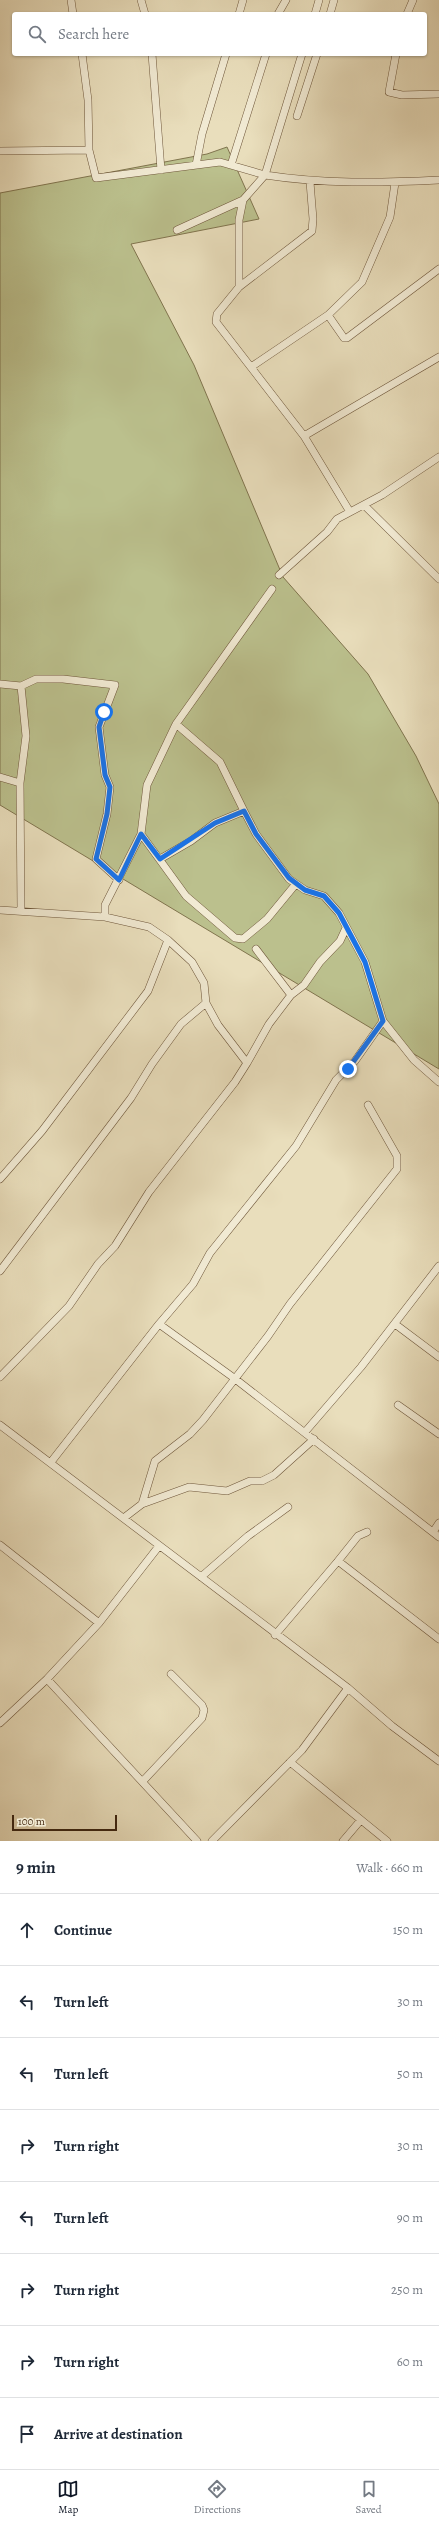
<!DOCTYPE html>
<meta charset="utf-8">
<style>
:root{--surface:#fff;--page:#f2f2f3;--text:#1f2937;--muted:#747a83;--line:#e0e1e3;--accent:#111827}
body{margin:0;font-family:Alegreya,serif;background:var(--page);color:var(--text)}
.scale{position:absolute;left:12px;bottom:10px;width:105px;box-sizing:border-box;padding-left:4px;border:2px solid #45290f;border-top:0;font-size:11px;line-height:14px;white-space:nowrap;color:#45290f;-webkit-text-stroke:3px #f1ead3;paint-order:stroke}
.stop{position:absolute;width:12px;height:12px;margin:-9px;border:3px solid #1a73e8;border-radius:50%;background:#fff}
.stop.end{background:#1a73e8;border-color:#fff;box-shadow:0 1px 4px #0008}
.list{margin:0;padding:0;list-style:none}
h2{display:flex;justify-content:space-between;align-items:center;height:52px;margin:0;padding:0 16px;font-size:17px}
h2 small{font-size:13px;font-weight:400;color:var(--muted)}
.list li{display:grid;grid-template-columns:26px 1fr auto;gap:12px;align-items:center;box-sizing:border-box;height:72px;padding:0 16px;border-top:1px solid var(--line)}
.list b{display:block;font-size:15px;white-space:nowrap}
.list em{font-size:13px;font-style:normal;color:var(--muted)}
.icon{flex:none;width:22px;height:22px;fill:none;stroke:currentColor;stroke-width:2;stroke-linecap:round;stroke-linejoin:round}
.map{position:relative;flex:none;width:439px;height:1841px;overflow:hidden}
.search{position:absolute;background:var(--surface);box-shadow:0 1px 3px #0004;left:12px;right:12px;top:12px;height:44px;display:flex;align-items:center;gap:10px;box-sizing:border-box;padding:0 14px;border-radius:4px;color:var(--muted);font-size:15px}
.sheet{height:628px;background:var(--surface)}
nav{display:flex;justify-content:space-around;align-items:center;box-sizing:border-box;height:56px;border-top:1px solid var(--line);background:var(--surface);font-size:11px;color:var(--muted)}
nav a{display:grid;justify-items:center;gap:2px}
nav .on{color:var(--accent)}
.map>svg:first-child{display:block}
.green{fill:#bbc08d;stroke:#80744e}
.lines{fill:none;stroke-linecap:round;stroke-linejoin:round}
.minor-casing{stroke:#6e563a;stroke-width:8}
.minor{stroke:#f1ead3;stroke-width:7}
.route{stroke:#1a73e8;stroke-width:5}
</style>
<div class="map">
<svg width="439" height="1841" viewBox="0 0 439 1841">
<rect width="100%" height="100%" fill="#e9debc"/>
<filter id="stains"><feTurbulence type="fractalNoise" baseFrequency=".005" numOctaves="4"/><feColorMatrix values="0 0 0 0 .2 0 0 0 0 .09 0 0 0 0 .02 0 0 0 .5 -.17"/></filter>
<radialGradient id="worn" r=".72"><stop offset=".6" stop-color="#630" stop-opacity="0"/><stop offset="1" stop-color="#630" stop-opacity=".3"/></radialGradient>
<!-- green -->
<path class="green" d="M227,147l32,72 -128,25 63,121 89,212 85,97 48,82 23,48v265l-439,-264v-612l207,-39z"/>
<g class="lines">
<!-- minor casing -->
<g class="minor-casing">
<path id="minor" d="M71,0l2,14
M141,0l4,14
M239,14l4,-14
M278,14l8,-14
M315,14l4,-14
M330,14l4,-14
M407,14l6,-14
M152,54l9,116
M302,54l-37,121c58,9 115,8 174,5
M396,54l-7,38 13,3 37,-1
M297,116l20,-62
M89,150l7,28 124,-16 45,13 -22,25 -4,20v67l-22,27 -1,8 88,114 135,-79
M0,151l89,-1 -1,-50 -6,-46
M196,165l6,-31 24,-80
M231,165l35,-111
M177,230l66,-30
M239,287l73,-56 1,-12 -3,-37
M328,315l16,23h3l92,-69
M251,367l77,-52 34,-33 28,-65 5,-34
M304,436l46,76
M364,505l75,74
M279,575l48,-43 10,-13 45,-24 57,-38
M0,684l21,2 15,-7h27l52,6 -16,42 6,48 5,12 -3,27 -11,45 23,21
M176,724l44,38 24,49
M0,777l20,6
M141,834l45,62 49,42 8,1 24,-20 28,-34
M0,910l105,7
M21,911l-1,-128 6,-47 -5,-50
M256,949l35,46
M383,1021l31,39 25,22
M247,1063l22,-39 22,-29 13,-10 16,-23 20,-21 6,-13
M0,1179l42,-48 106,-140 20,-51 -19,-13 -44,-10v-12l36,-71 6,-49 29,-61 96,-135
M0,1271l131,-173 21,-34 29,-40 25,-21
M159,1324l75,54 205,159
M395,1324l44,33
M0,1377l69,-71 29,-42 17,-18 34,-54 86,-110 12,-19 -29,-38 -12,-22 -2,-20 -12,-21 -24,-22
M398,1405l41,29
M0,1425l348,263 44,38 47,35
M305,1432l56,-65 78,-101
M51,1462l108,-138 34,-40 17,-31 86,-107 40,-66 19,-19 28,-40 -18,-59 -26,-49 -15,-17 -19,-6 -16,-11 -33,-45 -12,-23 -29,12 -24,18 -31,18
M142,1504l47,-17 38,4 23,-10h12l12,-6 40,-36
M125,1517l17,-13 13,-43 35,-27 13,-14 65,-84 22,-32 107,-135v-13l-29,-51
M433,1532l6,-9
M0,1545l99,78
M338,1561l20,-25 9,-4
M201,1577l47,-41 40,-29
M275,1635l63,-74 101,78
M47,1679l150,162
M0,1723l47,-44 52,-56 60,-77
M290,1762l97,79
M143,1781l59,-63 2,-8 -2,-5 -31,-31
M212,1841l90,-91 46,-62
M343,1841l17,-20"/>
</g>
<!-- minor -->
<use href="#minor" class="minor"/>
</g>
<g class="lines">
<!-- route -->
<path class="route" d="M104,712l-5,15 6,48 5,12 -3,27 -11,45 23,21 22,-46 19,25 55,-36 29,-12 12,23 33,44 16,12 19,6 15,17 26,49 18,59 -35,48"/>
</g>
<rect width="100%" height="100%" filter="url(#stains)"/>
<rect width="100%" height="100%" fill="url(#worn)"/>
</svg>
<div class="scale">100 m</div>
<div class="stop" style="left:104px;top:712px"></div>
<div class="stop end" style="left:348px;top:1069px"></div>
<div class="search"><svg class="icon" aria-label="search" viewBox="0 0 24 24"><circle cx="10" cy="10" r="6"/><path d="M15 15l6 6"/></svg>Search here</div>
</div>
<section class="sheet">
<h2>9 min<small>Walk · 660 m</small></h2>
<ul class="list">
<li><svg class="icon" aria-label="ahead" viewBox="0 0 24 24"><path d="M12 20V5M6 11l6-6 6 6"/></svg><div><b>Continue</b></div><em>150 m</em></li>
<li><svg class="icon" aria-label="left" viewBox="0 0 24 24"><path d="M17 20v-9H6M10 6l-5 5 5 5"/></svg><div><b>Turn left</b></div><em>30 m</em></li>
<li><svg class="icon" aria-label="left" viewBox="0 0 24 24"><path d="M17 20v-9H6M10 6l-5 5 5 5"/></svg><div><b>Turn left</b></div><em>50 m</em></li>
<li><svg class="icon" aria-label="right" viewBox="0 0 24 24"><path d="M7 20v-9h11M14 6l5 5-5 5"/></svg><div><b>Turn right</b></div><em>30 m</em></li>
<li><svg class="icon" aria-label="left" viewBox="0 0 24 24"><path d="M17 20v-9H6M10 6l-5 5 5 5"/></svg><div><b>Turn left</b></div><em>90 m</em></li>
<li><svg class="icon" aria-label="right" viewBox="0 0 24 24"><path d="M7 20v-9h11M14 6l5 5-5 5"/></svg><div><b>Turn right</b></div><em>250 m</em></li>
<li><svg class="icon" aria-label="right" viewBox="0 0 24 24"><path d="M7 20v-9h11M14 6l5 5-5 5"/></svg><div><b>Turn right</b></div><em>60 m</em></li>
<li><svg class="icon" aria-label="arrive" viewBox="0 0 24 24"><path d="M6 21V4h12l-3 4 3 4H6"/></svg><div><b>Arrive at destination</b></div></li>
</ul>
</section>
<nav>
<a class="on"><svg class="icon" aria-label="map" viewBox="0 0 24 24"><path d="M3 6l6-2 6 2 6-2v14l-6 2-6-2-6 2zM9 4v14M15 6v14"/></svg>Map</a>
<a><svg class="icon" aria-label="directions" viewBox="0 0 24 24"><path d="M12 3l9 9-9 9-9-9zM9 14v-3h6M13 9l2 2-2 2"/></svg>Directions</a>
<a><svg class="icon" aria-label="saved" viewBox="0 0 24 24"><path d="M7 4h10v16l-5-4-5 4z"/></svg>Saved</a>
</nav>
